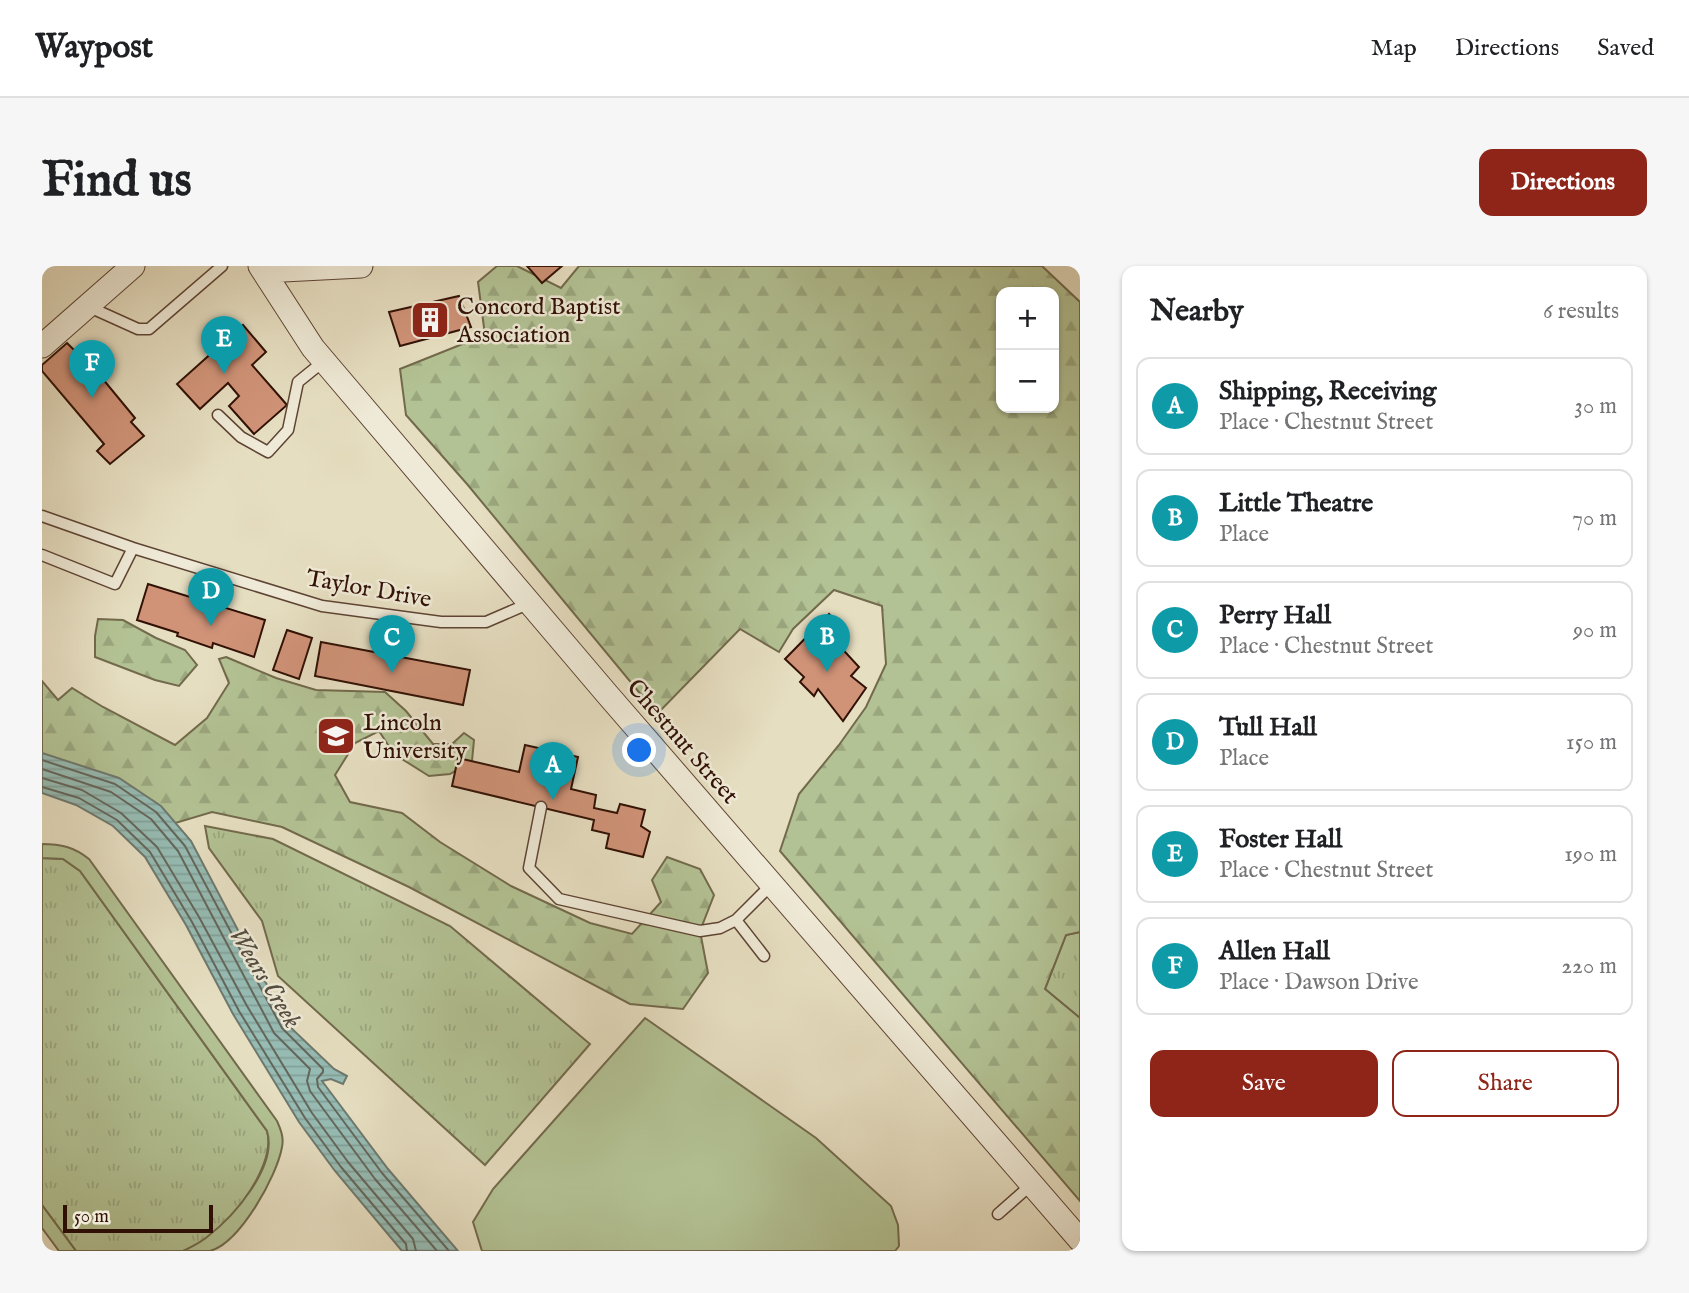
<!DOCTYPE html>
<meta charset="utf-8">
<style>
:root{--surface:#fff;--page:#f6f6f6;--text:#202124;--muted:#757577;--line:#e0e0e0;--accent:#8f2418}
body{margin:0;font-family:"IM FELL English",serif;background:var(--page);color:var(--text)}
.controls{position:absolute;right:21px;top:21px;display:grid;overflow:hidden;border-radius:14px;box-shadow:0 2px 5px #0004}
.controls button{width:63px;height:63px;display:grid;place-items:center;padding:0;border:0;border-bottom:2px solid var(--line);background:var(--surface);color:var(--text);font:35px sans-serif}
.scale{position:absolute;left:21px;bottom:18px;width:150px;box-sizing:border-box;padding-left:7px;border:4px solid #311105;border-top:0;font-size:19px;line-height:24px;white-space:nowrap;color:#311105;-webkit-text-stroke:5px #efead7;paint-order:stroke}
.you{position:absolute;left:598px;top:485px;width:24px;height:24px;margin:-18px;border:5px solid #fff;border-radius:50%;background:#1a73e8;box-shadow:0 0 0 10px #1a73e833}
.badge{display:grid;place-items:center;width:46px;height:46px;border-radius:50%;background:var(--accent);color:#fff;font-size:23px;font-weight:700}
.pin{position:absolute;translate:-50% -58px;filter:drop-shadow(0 2px 4px #0008)}
.pin::after{content:'';position:absolute;top:37px;width:24px;height:21px;background:inherit;clip-path:polygon(0 0,100% 0,50% 100%)}
.list{margin:0;padding:0;list-style:none}
h2{display:flex;justify-content:space-between;align-items:center;height:91px;margin:0;padding:0 28px;font-size:30px}
h2 small{font-size:23px;font-weight:400;color:var(--muted)}
.list li{display:grid;grid-template-columns:46px 1fr auto;gap:21px;align-items:center;box-sizing:border-box;height:98px;margin:0 14px 14px;padding:0 14px;border:2px solid var(--line);border-radius:14px}
.list b{display:block;font-size:26px;white-space:nowrap}
.list p{margin:0;font-size:23px;white-space:nowrap;color:var(--muted)}
.list em{font-size:23px;font-style:normal;color:var(--muted)}
.actions{display:flex;gap:14px;padding:21px 28px}
.actions a{flex:1;padding:16px 0;border:2px solid var(--accent);border-radius:14px;text-align:center;font-size:24px;color:var(--accent)}
.actions .main{background:var(--accent);color:#fff}
.map{position:relative;flex:none;width:1038px;height:985px;overflow:hidden;border-radius:14px}
header{display:flex;align-items:center;gap:42px;box-sizing:border-box;height:98px;padding:0 35px;background:var(--surface);border-bottom:2px solid var(--line)}
header strong{font-size:33px}
nav{display:flex;gap:38px;margin-inline-start:auto;font-size:24px}
.intro{display:flex;align-items:center;justify-content:space-between;box-sizing:border-box;height:168px;padding:0 42px}
h1{margin:0;font-size:49px}
.button{padding:18px 32px;border-radius:14px;background:var(--accent);color:#fff;font-size:24px;font-weight:700}
main{display:flex;gap:42px;padding:0 42px}
aside{flex:1;background:var(--surface);border-radius:14px;box-shadow:0 2px 5px #0004}
.map>svg:first-child{display:block}
.grass{fill:url(#grass-tufts);stroke:#726a4c;stroke-width:2}
.forest{fill:url(#forest-firs);stroke:#726a4c;stroke-width:2;fill-rule:evenodd}
.pitch{fill:#b3c294;stroke:#726a4c;stroke-width:2}
.water{fill:url(#water-rules);stroke:#6e786e;stroke-width:2}
.lines{fill:none;stroke-linecap:round;stroke-linejoin:round}
.shore{stroke:#64665c;stroke-width:2}
.building{fill:#d09378;stroke:#311105;stroke-width:2}
.service-casing{stroke:#5e4434;stroke-width:13}
.minor-casing{stroke:#5e4434;stroke-width:25}
.service{stroke:#efead7;stroke-width:10}
.minor{stroke:#efead7;stroke-width:23}
.labels{text-anchor:middle;stroke-width:5;stroke-linejoin:round;paint-order:stroke}
.poi-label{font-size:24px;fill:#311105;stroke:#efead7;text-anchor:start}
.street-label{font-size:24px;fill:#311105;stroke:#efead7}
.water-label{font-size:26px;font-style:italic;fill:#544d42;stroke:#efead7}
</style>
<header>
<strong>Waypost</strong>
<nav><a>Map</a><a>Directions</a><a>Saved</a></nav>
</header>
<div class="intro"><h1>Find us</h1><a class="button">Directions</a></div>
<main>
<div class="map">
<svg width="1038" height="985" viewBox="0 0 1038 985">
<defs>
<pattern id="grass-tufts" width="24" height="20" patternUnits="userSpaceOnUse" patternTransform="scale(1.75)"><rect width="24" height="20" fill="#b3c294"/><path d="M3 7l-1-3M5 7V3M7 7l1-3M15 17l-1-3M17 17v-4M19 17l1-3" fill="none" stroke="#9aa67e"/></pattern>
<pattern id="forest-firs" width="22" height="20" patternUnits="userSpaceOnUse" patternTransform="scale(1.75)"><rect width="22" height="20" fill="#b3c294"/><path d="M5 1l3.5 6h-7zM16 11l3.5 6h-7z" fill="#9aa67e"/></pattern>
<pattern id="water-rules" width="6" height="5" patternUnits="userSpaceOnUse" patternTransform="scale(1.75)"><rect width="6" height="5" fill="#96bcb4"/><path d="M0 2.5h6" fill="none" stroke="#82a199"/></pattern>
</defs>
<rect width="100%" height="100%" fill="#e6dec1"/>
<filter id="stains"><feTurbulence type="fractalNoise" baseFrequency=".00286" numOctaves="4"/><feColorMatrix values="0 0 0 0 .2 0 0 0 0 .09 0 0 0 0 .02 0 0 0 .5 -.17"/></filter>
<radialGradient id="worn" r=".72"><stop offset=".6" stop-color="#630" stop-opacity="0"/><stop offset="1" stop-color="#630" stop-opacity=".3"/></radialGradient>
<!-- grass -->
<path class="grass" d="M163,560l68,13 177,87 140,118 -105,121 -207,-189 -16,-55 -53,-73z
M0,592l21,1 17,12 187,260c11,38 -48,110 -84,120 -8,0 -19,0 -27,0 -27,0 -54,0 -80,0l-34,-46z
M1038,666v86l-35,-29 21,-54z"/>
<!-- forest -->
<path class="forest" d="M455,0h20l44,22 18,-22h463l38,36v630l-14,3 -21,54 35,29v183l-300,-350 19,-57 40,-49 27,-38 20,-43 -4,-58 -48,-16 -41,39 -14,23 -39,-23 -83,85 -190,-230 -61,-69 -6,-46 85,-34 -7,-53zM959,26h53v116h-53z
M56,353l25,1 33,18 29,12 12,15 -18,21 -24,-6 -60,-23v-21z
M184,391l50,21 40,12 69,2 21,19 27,33h19l12,-11 10,7 -2,21 -22,13 -21,2 -35,-22 -15,-23 -24,12 -20,32 15,27 52,11 38,29 71,44 79,37 42,11 29,-32 -9,-22 15,-23 33,12 14,26 -14,36 8,42 -25,36 -53,-5 -221,-117 -127,-60 -70,-15 -70,21 -100,-54v-98l16,19 14,-12 31,19 72,38 32,-27 22,-35 -10,-24z"/>
<!-- pitch -->
<path class="pitch" d="M0,578c19,0 32,3 47,15l188,262c4,9 7,17 5,26 -5,29 -42,96 -72,104 -8,0 -19,0 -27,0 8,-4 17,-8 24,-14 26,-20 71,-70 60,-106l-187,-260 -17,-12 -21,-1z
M603,752l171,120 75,68 7,19 1,21 -4,5h-413l-9,-29 20,-33z
M0,939l34,46h-17l-17,-23z"/>
<!-- water -->
<path class="water" d="M0,487l77,25 42,28 30,35 97,184 46,44 13,7 -4,8 -12,-5 -9,2 66,88 70,82h-56l-67,-80 -36,-49 -66,-108 -47,-89 -41,-68 -32,-31 -37,-21 -34,-12z"/>
<g class="lines">
<!-- shore -->
<path class="shore" d="M0,494l73,24 41,28 29,34 97,182 41,41v3l-6,7 1,8 64,86 67,78
M0,503l69,23 40,27 27,32 96,182 36,36 -3,12 3,10 65,88 62,72
M0,512l40,12 39,23 36,34 42,70 48,89 65,107 36,49 65,77 3,12
M0,521l37,11 38,22 33,32 42,70 47,89 66,107 36,49 65,77 1,7"/>
</g>
<!-- building -->
<path class="building" d="M485,0h35l-20,17z
M417,30l12,31 -71,19 -11,-34z
M201,59l23,27 -14,13 35,40 -33,29 -25,-28 10,-10 -11,-13 -28,26 -23,-25z
M25,77l35,35 33,40 -4,4 13,14 -34,28 -13,-13 7,-7 -62,-73v-6z
M106,318l117,36 -11,37 -41,-14 -1,5 -35,-12 1,-3 -41,-13z
M787,348l14,15 -9,11 25,27 -8,9 15,12 -23,33 -25,-32 -4,7 -14,-14 4,-5 -19,-18z
M245,364l25,8 -13,41 -26,-9z
M279,376l149,28 -7,35 -148,-29z
M483,479l53,12 -7,32 25,6 -2,13 23,5 3,-9 25,6 -4,16 9,6 -7,25 -37,-9 3,-14 -17,-4 2,-10 -142,-34 6,-28 61,14z"/>
<g class="lines">
<!-- service casing -->
<g class="service-casing">
<path id="service" d="M45,40l51,23h11l73,-63
M176,149l23,22 27,15 20,-22 10,-48 26,-21
M0,250l91,32 189,58 119,16h45l44,-19
M0,289l73,29 18,-36
M499,541l-12,61 30,31 141,32 20,-3 16,-8 36,-36
M694,654l28,36
M956,948l34,-30"/>
</g>
<!-- minor casing -->
<g class="minor-casing">
<path id="minor" d="M218,0l53,82 294,346 473,546
M222,5l97,-5
M0,80l91,-80"/>
</g>
<!-- service -->
<use href="#service" class="service"/>
<!-- minor -->
<use href="#minor" class="minor"/>
</g>
<!-- icons -->
<defs>
<g id="building-square" transform="scale(2.0125)"><rect x="-9" y="-9" width="18" height="18" rx="4" fill="#8f2418" stroke="#efead7"/><path d="M-4-6H4V6H1V3H-1V6H-4ZM-2.5-4.3h1.7v1.8h-1.7ZM.8-4.3h1.7v1.8H.8ZM-2.5-1h1.7V.8h-1.7ZM.8-1h1.7V.8H.8Z" fill="#fff"/></g>
<g id="university-square" transform="scale(2.0125)"><rect x="-9" y="-9" width="18" height="18" rx="4" fill="#8f2418" stroke="#efead7"/><path d="M0-5L7-2L0 1L-7-2ZM-4 1L0 2.5L4 1V4Q0 6-4 4Z" fill="#fff"/></g>
</defs>
<g fill-rule="evenodd">
<use href="#building-square" x="388" y="54"/>
<use href="#university-square" x="294" y="470"/>
</g>
<g class="labels">
<!-- poi labels -->
<g class="poi-label">
<text x="415" y="48">Concord Baptist<tspan x="415" dy="28">Association</tspan></text>
<text x="321" y="464">Lincoln<tspan x="321" dy="28">University</tspan></text>
</g>
<!-- street labels -->
<g class="street-label">
<text transform="translate(327 322) rotate(10)" y="8">Taylor Drive</text>
<text transform="translate(641 475) rotate(49)" y="8">Chestnut Street</text>
</g>
<!-- water labels -->
<g class="water-label">
<text transform="translate(224 711) rotate(58)" y="9">Wears Creek</text>
</g>
</g>
<rect width="100%" height="100%" filter="url(#stains)"/>
<rect width="100%" height="100%" fill="url(#worn)"/>
</svg>
<div class="controls">
<button>+</button>
<button>−</button>
</div>
<div class="scale">50 m</div>
<div class="you"></div>
<div class="pin badge" style="left:511px;top:534px;background:#0f9aa8">A</div>
<div class="pin badge" style="left:785px;top:406px;background:#0f9aa8">B</div>
<div class="pin badge" style="left:350px;top:407px;background:#0f9aa8">C</div>
<div class="pin badge" style="left:169px;top:360px;background:#0f9aa8">D</div>
<div class="pin badge" style="left:182px;top:108px;background:#0f9aa8">E</div>
<div class="pin badge" style="left:50px;top:132px;background:#0f9aa8">F</div>
</div>
<aside>
<h2>Nearby<small>6 results</small></h2>
<ul class="list">
<li><span class="badge" style="background:#0f9aa8">A</span><div><b>Shipping, Receiving</b><p>Place · Chestnut Street</p></div><em>30 m</em></li>
<li><span class="badge" style="background:#0f9aa8">B</span><div><b>Little Theatre</b><p>Place</p></div><em>70 m</em></li>
<li><span class="badge" style="background:#0f9aa8">C</span><div><b>Perry Hall</b><p>Place · Chestnut Street</p></div><em>90 m</em></li>
<li><span class="badge" style="background:#0f9aa8">D</span><div><b>Tull Hall</b><p>Place</p></div><em>150 m</em></li>
<li><span class="badge" style="background:#0f9aa8">E</span><div><b>Foster Hall</b><p>Place · Chestnut Street</p></div><em>190 m</em></li>
<li><span class="badge" style="background:#0f9aa8">F</span><div><b>Allen Hall</b><p>Place · Dawson Drive</p></div><em>220 m</em></li>
</ul>
<div class="actions"><a class="main">Save</a><a>Share</a></div>
</aside>
</main>
